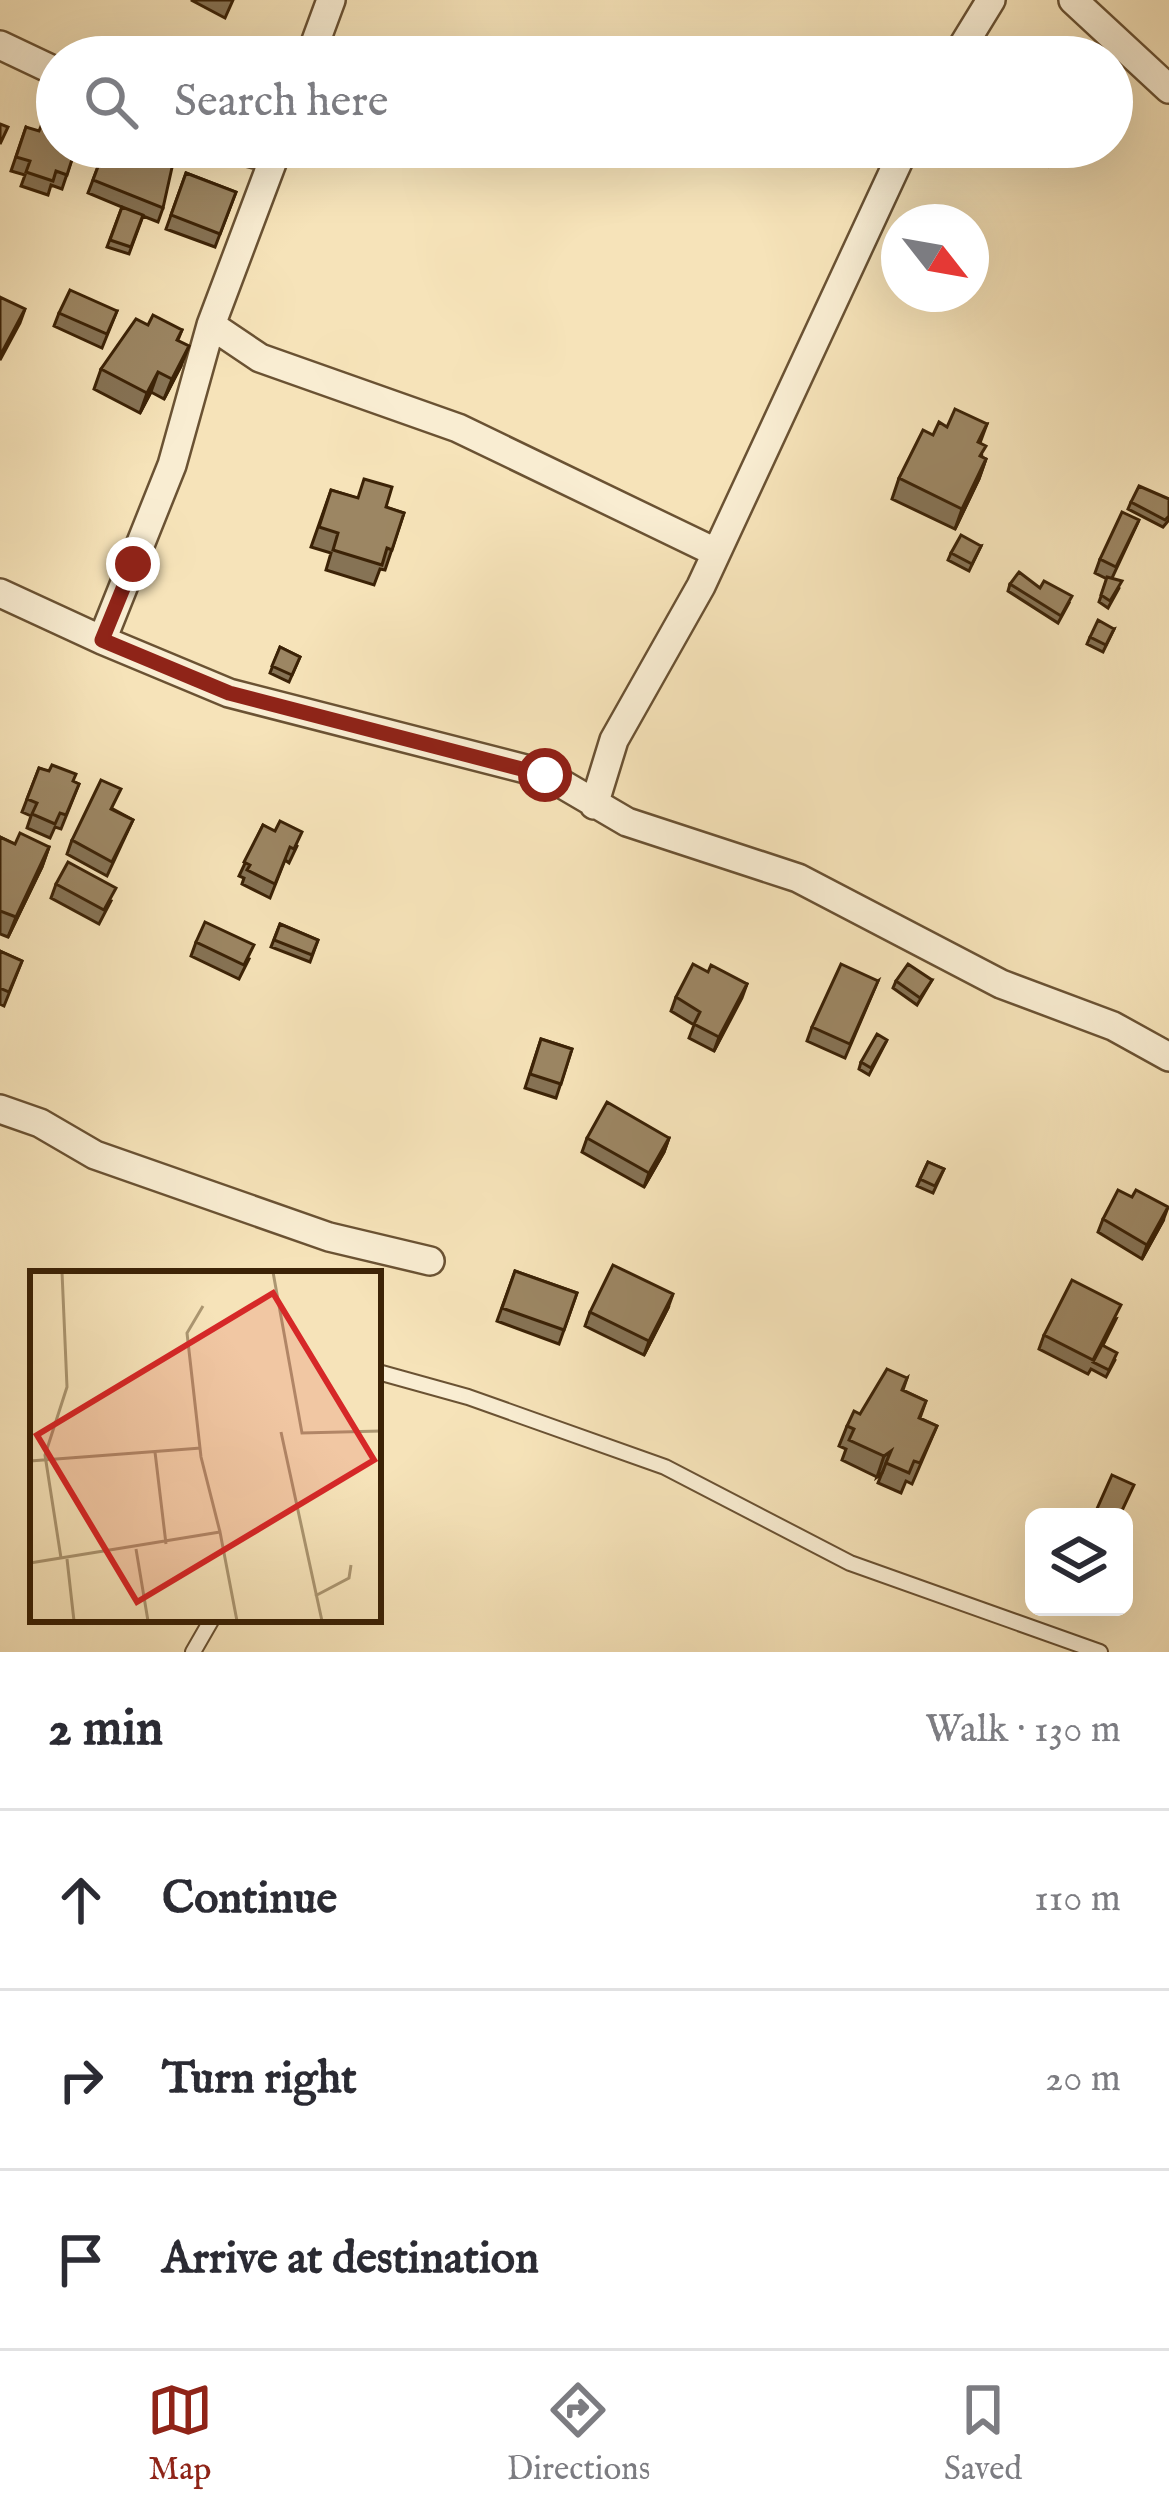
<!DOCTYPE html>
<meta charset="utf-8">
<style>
:root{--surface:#fff;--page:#f2f2f3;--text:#2b2b33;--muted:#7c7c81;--line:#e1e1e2;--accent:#8f2418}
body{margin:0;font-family:"IM FELL English",serif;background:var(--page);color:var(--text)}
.controls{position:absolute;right:36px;bottom:36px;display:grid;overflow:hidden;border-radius:18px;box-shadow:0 12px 48px #0002}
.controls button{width:108px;height:108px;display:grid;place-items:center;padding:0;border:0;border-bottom:3px solid var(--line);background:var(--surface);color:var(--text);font:60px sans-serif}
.compass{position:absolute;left:881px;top:204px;width:108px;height:108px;border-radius:50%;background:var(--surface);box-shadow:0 12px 48px #0002;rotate:121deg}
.stop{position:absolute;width:36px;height:36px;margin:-27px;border:9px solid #8f2418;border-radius:50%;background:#fff}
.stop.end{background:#8f2418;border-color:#fff;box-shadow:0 3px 12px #0008}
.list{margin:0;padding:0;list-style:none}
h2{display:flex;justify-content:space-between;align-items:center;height:156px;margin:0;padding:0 48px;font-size:51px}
h2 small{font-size:39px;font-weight:400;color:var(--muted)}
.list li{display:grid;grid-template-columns:78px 1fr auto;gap:36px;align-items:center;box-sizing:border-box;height:180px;padding:0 48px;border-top:3px solid var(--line)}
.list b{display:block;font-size:45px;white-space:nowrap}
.list em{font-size:39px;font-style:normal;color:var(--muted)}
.icon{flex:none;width:66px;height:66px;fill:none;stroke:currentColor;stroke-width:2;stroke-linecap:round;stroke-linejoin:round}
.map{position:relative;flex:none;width:1169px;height:1652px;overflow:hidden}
.search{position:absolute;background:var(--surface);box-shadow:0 12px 48px #0002;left:36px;right:36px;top:36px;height:132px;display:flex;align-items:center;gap:30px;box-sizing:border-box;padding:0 42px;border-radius:66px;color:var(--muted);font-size:45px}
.sheet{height:696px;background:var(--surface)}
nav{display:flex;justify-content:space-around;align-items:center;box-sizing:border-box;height:168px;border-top:3px solid var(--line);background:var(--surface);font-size:33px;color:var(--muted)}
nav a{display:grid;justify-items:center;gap:6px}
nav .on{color:var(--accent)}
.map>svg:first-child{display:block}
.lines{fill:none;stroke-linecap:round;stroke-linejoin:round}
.service-casing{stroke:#6a5233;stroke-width:18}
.minor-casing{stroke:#6a5233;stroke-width:32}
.service{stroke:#f9edd2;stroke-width:14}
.minor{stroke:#f9edd2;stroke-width:27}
.wall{fill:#867355;stroke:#3b2206;stroke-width:3}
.shaded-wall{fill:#6d5e45;stroke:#3b2206;stroke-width:3}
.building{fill:#9c8663;stroke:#3b2206;stroke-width:3}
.route{stroke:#8f2418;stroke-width:15}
.inset-road{fill:none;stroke:#ab9671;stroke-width:3}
.view{fill:#d62828;fill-opacity:0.15;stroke:#d62828;stroke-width:6}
.inset-edge{fill:none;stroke:#3b2206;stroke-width:6}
</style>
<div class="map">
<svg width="1169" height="1652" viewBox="0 0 1169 1652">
<rect width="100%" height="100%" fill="#f6e3b9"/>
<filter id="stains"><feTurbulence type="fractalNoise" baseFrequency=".00167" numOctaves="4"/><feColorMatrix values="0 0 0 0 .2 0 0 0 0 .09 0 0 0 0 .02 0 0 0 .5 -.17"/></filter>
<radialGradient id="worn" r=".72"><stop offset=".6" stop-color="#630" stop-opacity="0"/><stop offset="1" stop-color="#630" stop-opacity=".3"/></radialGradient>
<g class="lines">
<!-- service casing -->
<g class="service-casing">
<path id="service" d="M378,1372l90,25 197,70 185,96 250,89
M193,1652l19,-33"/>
</g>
<!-- minor casing -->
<g class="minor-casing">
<path id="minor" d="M1073,0l96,89
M0,45l57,27
M310,57l21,-57
M956,57l35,-57
M229,147l45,12
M211,325l49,33 198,70 255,123
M0,593l102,47 70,-175 39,-140 67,-178
M102,640l127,53 316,81 82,48 171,56 203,106 112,42 56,31
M594,805l20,-65 87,-154 204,-439
M0,1109l40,14 55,32 234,82 101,24"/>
</g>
<!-- service -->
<use href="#service" class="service"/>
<!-- minor -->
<use href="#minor" class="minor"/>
</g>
<!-- wall -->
<path class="wall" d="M191,0h42l-8,18z
M26,127l31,20h19l-14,42 -11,-4 -3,10 -27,-9 4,-11 -14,-4z
M1030,147h32l-14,19z
M102,156l61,52 -5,14 -15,-6 -14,38 -22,-7 15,-40 -34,-14z
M186,173l50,19 -21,55 -49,-18z
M117,311l-15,37 -48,-22 5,-13z
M148,325l34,5 -4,10 3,26 -17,33 -13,-7 -11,21 -46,-24 7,-20z
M987,424l-7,19 2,14 4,2 -7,20 -24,50 -63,-30 7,-21 34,-43z
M331,490l73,23 -19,57 -5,-1 -6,16 -48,-15 5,-17 -20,-6z
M1169,499v21l-6,7 -35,-18 3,-7z
M1139,520l-27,58 7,10 -11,20 -9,-6 8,-23 -12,-6 5,-14z
M981,546l-12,25 -21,-11 3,-7z
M1010,584l30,4 29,15 -11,20 -50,-32z
M1114,629l-11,23 -16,-8 3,-7z
M280,647l20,10 -11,25 -19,-9z
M39,768l40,16 -18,45 -6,-2 -5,11 -23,-10 4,-12 -9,-4z
M113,809l20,11 -26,56 -40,-22 5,-14z
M263,825l34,21 -8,17 -4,-3 -15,38 -28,-14 2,-6 -5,-2z
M0,837l15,7 34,3 -7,20 -34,70 -8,-3z
M56,884l55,17 -12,23 -48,-26z
M280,924l38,16 -8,22 -39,-15z
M196,942l53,17 -10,20 -48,-23z
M0,951l22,10 -18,45 -4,-2z
M708,972l39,12 -33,67 -25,-13 5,-13 -23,-14 5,-14z
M932,980l-15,25 -24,-17 3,-7z
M878,981l-33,77 -38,-17 5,-14z
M541,1039l31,10 -16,49 -31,-10z
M887,1040l-18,35 -10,-6 2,-7z
M587,1138h82l-5,14 -20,35 -62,-35z
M928,1162l16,7 -11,24 -16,-7z
M1103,1219l60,2 -21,38 -44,-27z
M515,1271l62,22 -18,51 -62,-23z
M668,1308l-24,47 -59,-29 5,-14z
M1116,1319l-13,26 12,15 -9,17 -15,-8 -3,5 -49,-25 5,-14z
M907,1378l-4,12 23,11 -6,17 17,8 -25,58 -6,-3 -5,12 -23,-10 4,-10 -5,4 -35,-17 4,-11 -7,-3 8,-20z"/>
<!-- shaded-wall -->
<path class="shaded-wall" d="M25,309l-5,14 -20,37v-4z
M189,346l-8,20 -17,33 8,-20z
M158,372l-7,20 -11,21 7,-20z
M986,459l-7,20 -24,50 7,-20z
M49,847l-7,20 -34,70 8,-20z
M747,984l-5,14 -28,53 5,-14z
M669,1138l-5,14 -20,35 5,-14z
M1168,1207l-5,14 -21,38 5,-14z
M673,1294l-5,14 -24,47 5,-14z
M891,1451l-9,22 -5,4 7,-21z"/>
<!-- building -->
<path class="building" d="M44,119l13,4v24h19l-9,28 -11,-4 -3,10 -27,-9 4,-11 -14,-4 10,-30 13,4z
M0,124l8,3 -8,17z
M119,147h14l40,16 -10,45 -70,-28 9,-24 12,4z
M1039,147h21l-9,12z
M186,173l50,19 -16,42 -49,-19z
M122,207l21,8 -12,32 -21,-7z
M70,290l47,21 -10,23 -48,-21z
M0,297l25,12 -25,47z
M153,315l29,15 -5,10 12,6 -17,33 -14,-7 -11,21 -46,-24 35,-50 12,6z
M955,409l32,15 -9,18 8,4 -6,10 6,3 -24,50 -63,-31 24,-48 10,5 6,-13 8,5z
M364,479l28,8 -6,20 18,6 -12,37 -5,-2 -5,17 -49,-15 5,-17 -19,-6 12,-37 27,8z
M1139,486l30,13v17l-4,4 -34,-18z
M1122,512l17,8 -23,47 -16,-8z
M961,535l20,11 -9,18 -21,-11z
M1019,572l21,16 4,-7 28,15 -11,20 -51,-32z
M1107,577l15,4 -12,20 -9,-6z
M1098,620l16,9 -8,16 -16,-8z
M280,647l20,10 -8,18 -20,-9z
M52,765l24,9 -3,7 6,3 -13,31 -6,-2 -5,11 -23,-10 5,-11 -10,-4 12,-31 10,3z
M101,780l20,9 -10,20 22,11 -21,42 -40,-22z
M280,821l22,11 -8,17 -4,-2 -15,37 -28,-14 3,-5 -6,-3 19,-37 12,6z
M20,833l29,14 -33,70 -16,-6v-74l15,7z
M68,862l48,26 -12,22 -48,-26z
M205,922l49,23 -10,20 -48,-23z
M280,924l38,16 -6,15 -38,-15z
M0,951l22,10 -13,31 -9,-4z
M693,964l15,8 3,-7 36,19 -28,53 -25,-13 6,-12 -24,-15z
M841,964l37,17 -28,63 -38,-17z
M908,964l24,16 -12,18 -24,-17z
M877,1034l10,6 -16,28 -10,-6z
M541,1039l31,10 -11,35 -31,-10z
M607,1102l62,36 -20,35 -62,-35z
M928,1162l16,7 -9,17 -15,-7z
M1118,1190l14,7 4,-7 32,17 -21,38 -44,-26z
M613,1265l60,29 -24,47 -59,-29z
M515,1271l62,22 -13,37 -62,-22z
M1072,1280l49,25 -28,55 -49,-25z
M1102,1345l15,8 -8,17 -16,-8z
M887,1369l20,9 -5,12 24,11 -7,17 18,8 -17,37 -6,-2 -5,12 -23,-10 5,-12 -7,5 -35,-16 5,-11 -7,-3 7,-15 6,3z
M1112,1475l22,10 -15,32h-9l-14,-6z"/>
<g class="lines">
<!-- route -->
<path class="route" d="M133,564l-31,76 127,53 316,82"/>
</g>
<!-- overview -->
<g transform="translate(30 1271)">
<rect width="351" height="351" fill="#f6e3b9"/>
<path class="inset-road" d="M243,1l29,161 79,-2M173,35l-16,27 14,124 19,75M251,161l41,189M125,181l11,92M0,190l171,-13M106,278l12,72M31,287l-16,-103 22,-68 -5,-115M37,288l7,62M0,292l190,-31 17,89M285,325l34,-18 2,-13"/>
<path class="view" d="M243,22l101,167 -237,142 -100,-167z"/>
<rect width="351" height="351" class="inset-edge"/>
</g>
<rect width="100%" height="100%" filter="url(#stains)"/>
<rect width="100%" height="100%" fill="url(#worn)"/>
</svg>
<div class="controls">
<button><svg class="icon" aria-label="layers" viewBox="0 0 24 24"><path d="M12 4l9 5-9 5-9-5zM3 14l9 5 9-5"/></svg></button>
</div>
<svg class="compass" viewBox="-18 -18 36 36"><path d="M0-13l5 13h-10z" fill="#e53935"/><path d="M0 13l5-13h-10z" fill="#7c7c81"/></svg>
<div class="stop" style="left:545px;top:775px"></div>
<div class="stop end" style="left:133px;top:564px"></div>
<div class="search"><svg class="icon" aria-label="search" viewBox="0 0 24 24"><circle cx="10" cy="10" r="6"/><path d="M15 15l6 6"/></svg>Search here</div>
</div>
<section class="sheet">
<h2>2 min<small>Walk · 130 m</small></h2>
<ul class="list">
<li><svg class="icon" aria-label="ahead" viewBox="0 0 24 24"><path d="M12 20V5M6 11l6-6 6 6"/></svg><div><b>Continue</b></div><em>110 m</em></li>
<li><svg class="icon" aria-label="right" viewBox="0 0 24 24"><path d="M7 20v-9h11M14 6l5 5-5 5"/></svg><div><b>Turn right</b></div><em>20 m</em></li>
<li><svg class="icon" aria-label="arrive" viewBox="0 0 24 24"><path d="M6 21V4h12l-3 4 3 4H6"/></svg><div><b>Arrive at destination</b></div></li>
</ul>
</section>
<nav>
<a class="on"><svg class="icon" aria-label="map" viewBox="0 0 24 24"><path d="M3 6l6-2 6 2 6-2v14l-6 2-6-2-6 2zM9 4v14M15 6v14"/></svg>Map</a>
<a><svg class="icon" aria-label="directions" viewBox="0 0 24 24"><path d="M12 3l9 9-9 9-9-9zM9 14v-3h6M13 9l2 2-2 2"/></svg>Directions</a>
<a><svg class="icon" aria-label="saved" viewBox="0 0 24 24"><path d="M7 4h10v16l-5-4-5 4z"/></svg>Saved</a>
</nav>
